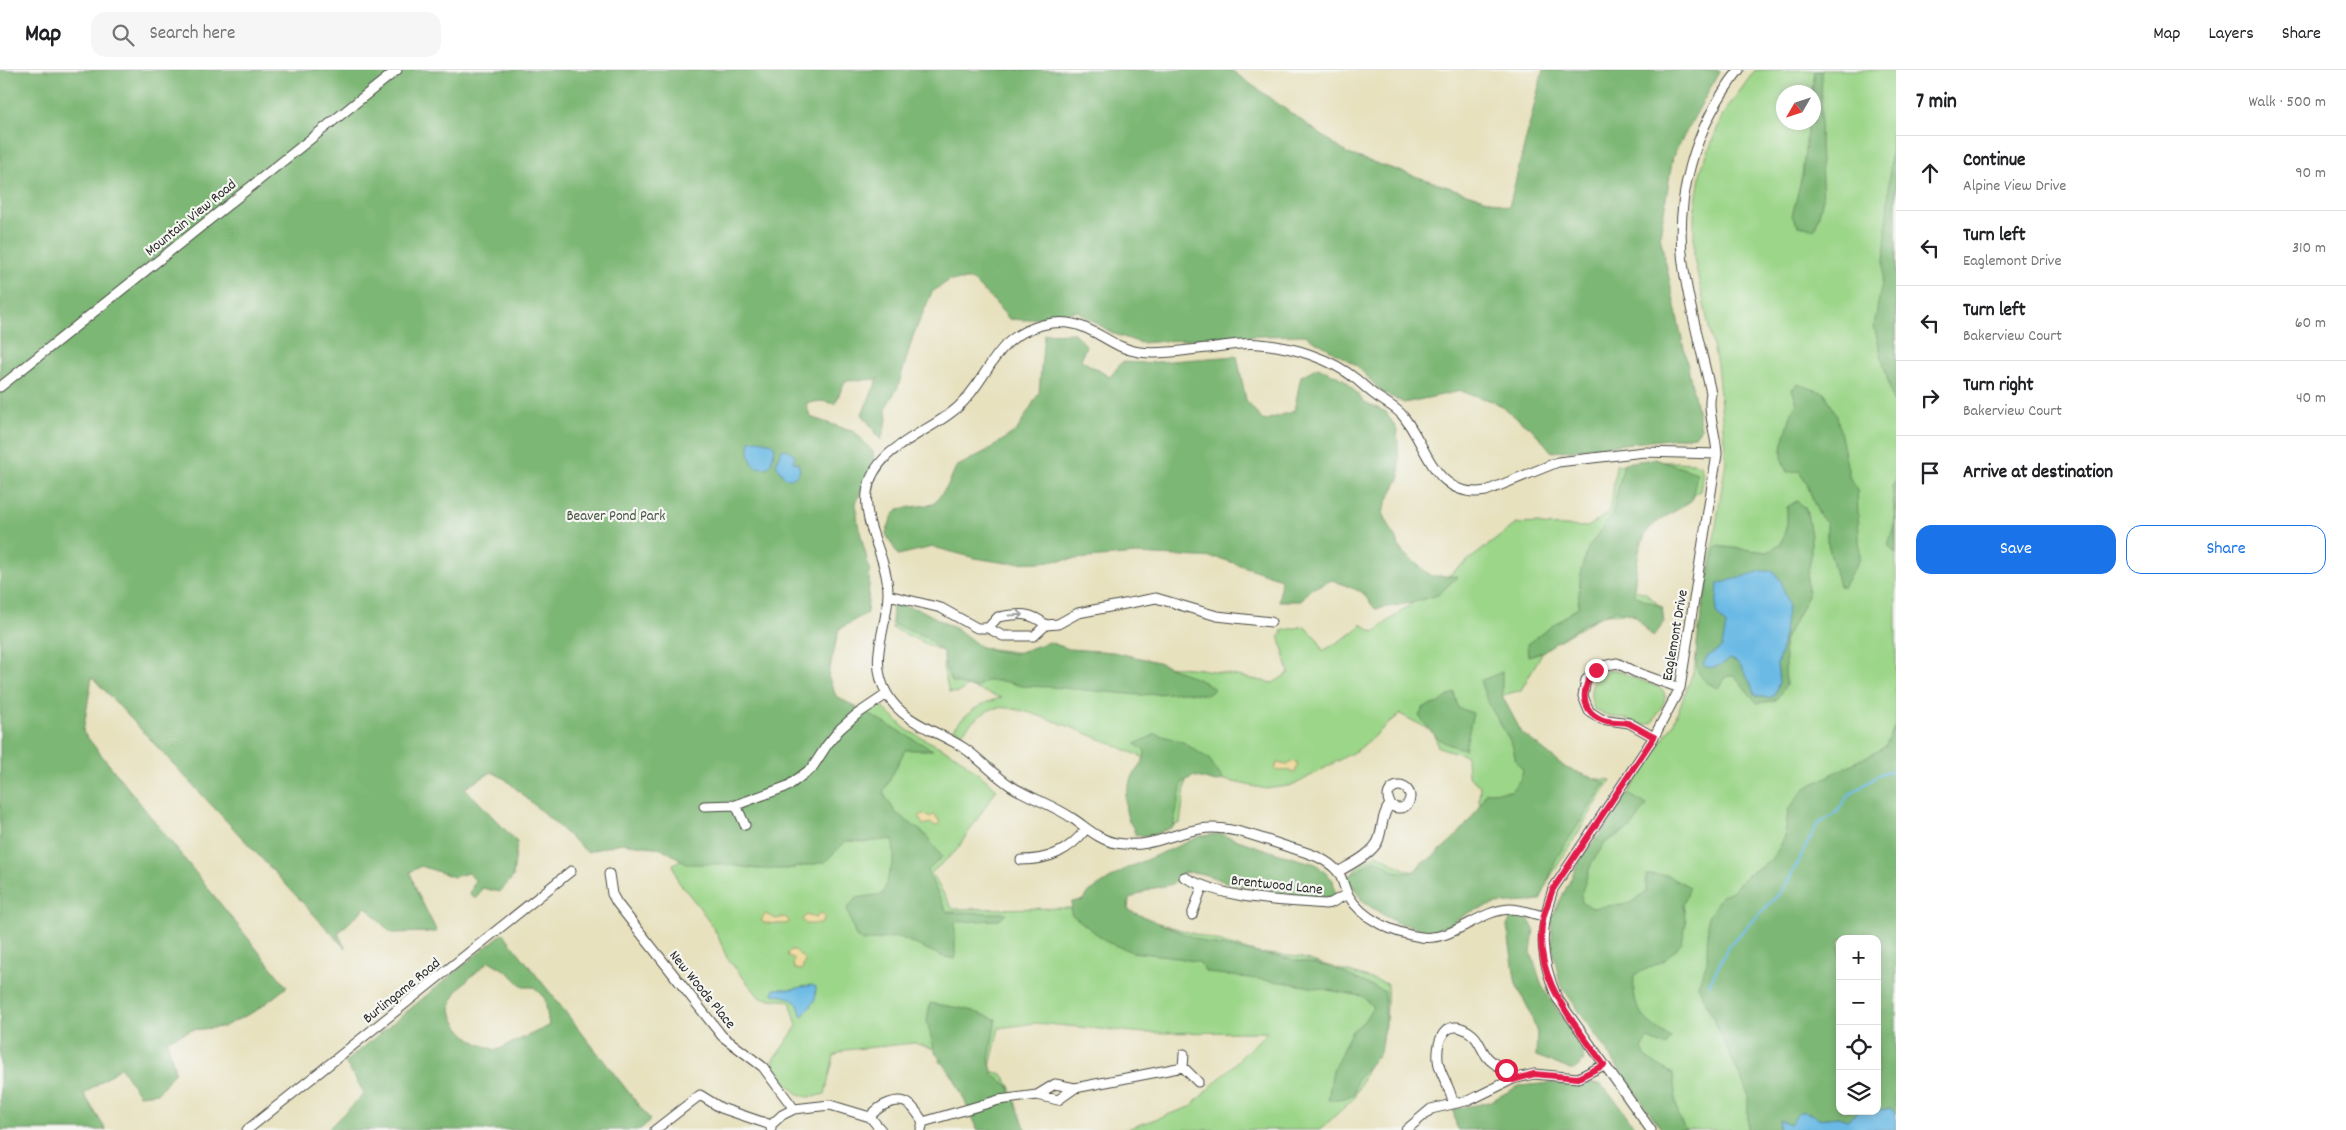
<!DOCTYPE html>
<meta charset="utf-8">
<style>
:root{--surface:#fff;--page:#f6f6f6;--text:#202124;--muted:#757577;--line:#e0e0e0;--accent:#1a73e8}
body{margin:0;font-family:Dekko,sans-serif;background:var(--page);color:var(--text)}
.controls{position:absolute;right:15px;bottom:15px;display:grid;overflow:hidden;border-radius:10px;box-shadow:0 2px 8px #0003}
.controls button{width:45px;height:45px;display:grid;place-items:center;padding:0;border:0;border-bottom:1px solid var(--line);background:var(--surface);color:var(--text);font:25px sans-serif}
.compass{position:absolute;left:1776px;top:15px;width:45px;height:45px;border-radius:50%;background:var(--surface);box-shadow:0 2px 8px #0003;rotate:231deg}
.stop{position:absolute;width:15px;height:15px;margin:-11px;border:4px solid #e11d48;border-radius:50%;background:#fff}
.stop.end{background:#e11d48;border-color:#fff;box-shadow:0 1px 5px #0008}
.list{margin:0;padding:0;list-style:none}
h2{display:flex;justify-content:space-between;align-items:center;height:65px;margin:0;padding:0 20px;font-size:21px}
h2 small{font-size:16px;font-weight:400;color:var(--muted)}
.list li{display:grid;grid-template-columns:32px 1fr auto;gap:15px;align-items:center;box-sizing:border-box;height:75px;padding:0 20px;border-top:1px solid var(--line)}
.list b{display:block;font-size:19px;white-space:nowrap}
.list p{margin:0;font-size:16px;white-space:nowrap;color:var(--muted)}
.list em{font-size:16px;font-style:normal;color:var(--muted)}
.actions{display:flex;gap:10px;padding:15px 20px}
.actions a{flex:1;padding:11px 0;border:1px solid var(--accent);border-radius:15px;text-align:center;font-size:18px;color:var(--accent)}
.actions .main{background:var(--accent);color:#fff}
.icon{flex:none;width:28px;height:28px;fill:none;stroke:currentColor;stroke-width:2;stroke-linecap:round;stroke-linejoin:round}
.map{position:relative;flex:none;width:1896px;height:1060px;overflow:hidden}
header{display:flex;align-items:center;gap:30px;box-sizing:border-box;height:70px;padding:0 25px;background:var(--surface);border-bottom:1px solid var(--line)}
header strong{font-size:24px}
nav{display:flex;gap:28px;margin-inline-start:auto;font-size:18px}
.search{width:350px;height:45px;background:var(--page);display:flex;align-items:center;gap:12px;box-sizing:border-box;padding:0 18px;border-radius:15px;color:var(--muted);font-size:19px}
main{display:flex}
aside{flex:1;background:var(--surface)}
.map>svg:first-child{display:block}
.green{fill:#9cd689;stroke:#64805a;fill-rule:evenodd}
.forest{fill:#7db775;stroke:#547150;fill-rule:evenodd}
.sand{fill:#eeda9e;stroke:#8c8264}
.water{fill:#6bbae5;stroke:#4b7288}
.lines{fill:none;stroke-linecap:round;stroke-linejoin:round}
.stream{stroke:#6bbae5;stroke-width:2.5}
.minor-casing{stroke:#474641;stroke-width:11}
.minor{stroke:#fff;stroke-width:9}
.oneway{stroke:#a0a0a0}
.route{stroke:#e11d48;stroke-width:6}
.labels{text-anchor:middle;stroke-width:4.5;stroke-linejoin:round;paint-order:stroke}
.street-label{font-size:15px;fill:#2b2b2b;stroke:#f6f6f2}
.park-label{font-size:15px;fill:#475642;stroke:#f6f6f2}
</style>
<header>
<strong>Map</strong>
<div class="search"><svg class="icon" aria-label="search" viewBox="0 0 24 24"><circle cx="10" cy="10" r="6"/><path d="M15 15l6 6"/></svg>Search here</div>
<nav><a>Map</a><a>Layers</a><a>Share</a></nav>
</header>
<main>
<div class="map">
<svg width="1896" height="1060" viewBox="0 0 1896 1060">
<rect width="100%" height="100%" fill="#f6f6f2"/>
<filter id="ink" filterUnits="userSpaceOnUse"><feTurbulence type="fractalNoise" baseFrequency=".02" numOctaves="2"/><feDisplacementMap in="SourceGraphic" scale="10" xChannelSelector="R" yChannelSelector="G"/><feConvolveMatrix kernelMatrix="1 2 1 2 8 2 1 2 1" color-interpolation-filters="sRGB"/></filter>
<filter id="wash" filterUnits="userSpaceOnUse"><feTurbulence type="fractalNoise" baseFrequency=".0096" numOctaves="4" result="noise"/><feDisplacementMap in="SourceGraphic" scale="20" xChannelSelector="R" yChannelSelector="G"/><feGaussianBlur stdDeviation="1.12" result="paint"/><feColorMatrix in="noise" values="0 0 0 0 0 0 0 0 0 0 0 0 0 0 0 0 0 1.4 0 .05"/><feComposite in="paint" operator="in"/></filter>
<g filter="url(#wash)">
<rect width="100%" height="100%" fill="#e7e1be"/>
<!-- green -->
<path class="green" d="M1755,0h141v683l-128,377h-103l-95,-246 103,-160 21,-54 32,-210 -9,-96 -23,-106v-44l7,-44 22,-56zM1784,22h30v30h-30z
M1651,391l43,2 6,2 3,8 -3,18 -59,36 -10,62 15,4 17,16 -15,23 -8,-13 -12,-6 -24,1 -46,27 -12,5 -25,44 -27,8 33,51 59,29 25,2 -65,104 -48,-9 -145,-1 3,-6 21,-14 29,16 10,2 5,-10 20,-5 41,-48 -3,-8 1,-15 -12,-10 -1,-20 -29,-9 -4,-15 -34,-18 -41,35 -65,36 -28,4 -79,-17 -7,51 -22,8 -23,4 -9,-40 19,-37c-30,-12 -122,-55 -149,-50 -12,2 -27,16 -34,25l-8,-4c11,-16 29,-28 48,-31l-35,-12 -8,7 -10,-1 -6,-25 3,-14 -54,-25 1,-8 92,28 60,8 156,13 72,14 16,-10 -10,-38 3,-1 -1,-3 24,-5 13,14 5,11 33,-20 5,-7 13,8 142,-108 22,-1 3,2 47,2 20,-14 4,-13 4,-35z
M1611,600c11,0 15,5 25,9 36,12 35,13 16,44l-9,2c-16,-9 -33,-5 -49,-16 -7,-18 -3,-33 17,-39z
M878,633l29,27 50,26 40,33 -41,62 -25,22 22,36 124,-1 82,15 98,30 42,4 89,27 -2,43 -32,71 -34,32h-196l66,-23 77,-75 -122,1 -110,-10 -36,5 -10,43 13,3 10,15 -44,11 1,-27 -30,-11 2,-11 -27,-8 -69,7 -11,6 -9,38c-5,1 -12,3 -16,3 -17,-1 -29,-23 -36,-36l24,-35 -7,-25 -30,-3 -33,-40 -10,-24 -17,-26 -22,-27 -5,-17 84,-45 82,-85z"/>
<!-- forest -->
<path class="forest" d="M0,0h1231l117,84 161,53 34,-137h177l-47,86 -13,80 41,192 -6,8 -143,16 -19,-22 -38,-28 -34,-11 -57,12 -22,-11 -26,-27 -51,-30 -85,2 -79,6 -27,-9 -37,-23 -52,9 -16,-1 -16,-19 -21,-20h-22l-18,12 -19,44 -15,51 -12,20 1,13 -6,20 -19,-26 16,-35 -33,2 -10,23 -13,-3 -16,2 4,14 45,15 18,20 1,8 -18,43 2,21 12,47 -3,42 -28,16 -11,47 8,20 97,54h-28l-22,43 13,20 29,21 17,23 -15,14 20,41 59,1 -6,7 -45,2v37l-11,-2 -45,-20 -36,4 -7,-4 -9,-28 9,-11 27,-4 11,-36 -1,-19 -27,3 -20,-1 -21,21 -37,7h-31l-34,-5h-35l-27,-16 -40,-5 -34,9 -82,-73 -13,-7 -27,16 52,54 -4,35 -13,15 -18,-4 -6,11 -6,-5 5,-14 -7,-7 -14,4 -33,-11 -11,6 7,20 20,40 -46,1 -25,-26 -28,26 7,15 -253,-271 -9,55 204,255 -30,23 -34,17 -32,3 -24,10 8,31 -17,22 -19,2 -18,-28 -37,27 22,36h-106z
M1815,0h7l-2,75 3,54 -8,30 -17,-3 -6,-10 10,-40 6,-53 6,-1v-30h-2z
M1896,48v295l-22,-87 9,-49 10,-154z
M1074,263l12,12 -5,15 29,17 12,-15 22,1 93,-7 9,44 17,21 31,-10 7,-35 17,-9 27,13 19,22 22,10 11,18 3,47 -13,24 -4,12 19,39 29,24h27l-20,19 -27,8 -36,6 -13,-17 -30,-12 -23,10 -8,11h-22l2,-22 -62,-21 -83,-4 -96,8 -34,1 -31,-5 -42,-11 -35,8 -12,-21 5,-15 7,-10 36,-5 14,-19 8,-18 34,-18 27,-19 22,-37 5,-59z
M1798,314l27,9 12,23 12,59 8,15 3,69 -17,28 -4,-1 -12,-46v-16c-17,-17 -14,-36 -28,-53l-12,1c-10,-19 -3,-31 2,-50 2,-8 3,-12 8,-18l-5,-15z
M1655,389l42,14 -5,27c-11,9 -32,18 -42,28 -13,14 -15,48 -16,67l28,12 2,16 -11,14 -18,-22 -19,-5 -33,14 -41,28 -14,4 -1,-12 51,-37 3,-37 7,-22 24,-33 12,-52z
M1896,411v73l-8,-9 7,-23 -3,-36z
M1797,431l9,8 5,26v22l-4,20 1,19 -24,45 2,44 -11,16 -18,2 -23,-28 -9,2 -7,11c-7,-2 -17,-9 -20,-17 -8,-19 13,-101 18,-125l52,6 13,-8 6,-19v-18z
M893,533l28,7 39,21 22,17 32,6 35,-12 20,7 44,3 45,10 46,20 11,7 -8,6 -22,-3 -45,3 -89,-8 -29,-1 -19,-5h-17l-11,7 -23,-6 -6,-13 -3,-17 -19,-16 -32,-12z
M1502,602v24l20,37 44,35 40,15 -49,74 -17,44 -45,3 -25,8 -22,13 -18,6 -35,-9 -32,-20 -16,-25 29,-18 18,12 17,2c31,-23 60,-45 75,-81l25,-1 9,-11 3,-10 -7,-9 -4,-17 -24,-41 -8,-22z
M1454,622l4,16 15,5 -8,36c-25,-5 -30,-12 -46,-33l5,-9 15,-4z
M1896,653v391l-6,-6 -9,2 -4,-2v-169h-37v172h19l-12,9 -9,-3 -20,2 -10,-7 -18,12 -10,-3 -1,9h-31v-36l-50,-109 9,-23 1,-45 14,-22 10,-4 17,-17 23,-14 13,-23 3,-27 17,-22 80,-41z
M1156,664l27,8 26,17 14,21 -7,2 -23,-6 -11,7 -9,44 -23,9 -11,-1c-17,-18 -17,-37 -6,-59 5,-10 12,-14 12,-25l-10,-7z
M1627,723l20,12 -15,22 -26,15 -14,20 -11,32 1,8 10,6 38,-5 16,-11v-17h21l23,12 -7,17 3,19 -4,19 -17,18 -31,15c-2,36 8,44 37,63l-5,8 -19,-7 -5,11 6,9 25,15c3,20 1,39 13,56h-24l-102,-146 -7,-35 -2,-30 31,-63 23,-28z
M1220,764l56,19 40,11 17,16 3,18c-34,-1 -68,-7 -101,-14 -22,-4 -34,-16 -56,-10l-6,10 -23,5 -21,10 -1,11 78,33 125,24 54,25v27l-5,34 -23,26 -3,15 -14,6h-12l5,-30 18,-38 13,-11 9,-14 -11,-11 -74,-13 -71,-9 -12,-3 -6,-9 -31,-6 -36,-4 -25,-10 -36,-28 1,-12 12,-2 5,-8 36,-23 76,-33z
M1527,847l7,12 -3,23 11,34 39,61 3,14 -10,9c-14,-3 -25,-10 -38,-14l1,-23 -8,-23 -13,-26 -9,-58 4,-8z
M503,863l146,185v4l-10,8h-312l37,-37 -19,-31zM489,891l19,11 15,15h11l11,12 4,27 -52,24c-18,-5 -28,-10 -39,-24 -21,-29 11,-46 31,-65z
M930,933l36,6 30,10 -7,40 4,16 16,11 17,44h-49l-1,-5 -22,-47 -19,-26 -8,-31z
M1551,1013l49,1 17,18 20,28h-180l-4,-21 34,-6 32,-17z"/>
<!-- sand -->
<path class="sand" d="M1291,691l7,2 -3,9c-8,-3 -13,0 -20,-2l2,-7 10,2z
M923,744l8,3 2,-2 3,1 4,7 -4,3 -5,-3 -8,2 -4,-9z
M820,843l5,4 -4,7h-15l-4,-4 4,-5 10,3z
M765,844l11,5 9,-2 5,5 -5,2 -21,-1 -3,-2z
M791,880h4l10,10 -3,10 -7,-1 -2,-4 1,-7h-5l-2,-4z"/>
<!-- water -->
<path class="water" d="M759,370l12,3 4,5 -4,15 -4,5 -12,-1c-6,-9 -7,-16 -5,-26z
M787,379l8,6 -2,7 5,1 2,8 -6,7h-9l-9,-14 5,-14z
M1761,501h12l8,10 7,23 -7,48 -4,13 2,17 -5,14 -6,2 -12,-3c-7,-11 -12,-33 -26,-36 -8,6 -18,12 -27,6l4,-8 15,-10 4,-22 -10,-13 2,-28z
M812,915l4,2 -1,13 -12,16 -2,-1c-3,-18 -13,-18 -28,-21l1,-5h18z
M1877,1038l4,2 9,-2 6,6v16h-117l1,-10 10,4 11,-13 13,4 4,4 20,-2 9,3 12,-9h18z"/>
<g class="lines">
<!-- stream -->
<path class="stream" d="M1709,915l20,-40 49,-50 10,-14 29,-56 20,-13 12,-17 33,-22 14,-3"/>
</g>
</g>
<g filter="url(#ink)">
<g class="lines">
<!-- minor casing -->
<g class="minor-casing">
<path id="minor" d="M0,317l397,-317
M888,525l53,13 36,20h11l15,8h31l12,-11 12,-1 20,-11 78,-15 61,18 54,6
M988,558l10,-11c20,-3 31,-6 48,8
M1654,667l-25,-14 -28,-4 -12,-8 -6,-15 3,-16 10,-10 7,-4 14,-3 18,9 45,16
M1388 727a11 11 0 1 1 22 0a11 11 0 1 1-22 0Z
M736,735l9,20
M704,736l32,-1 52,-19 24,-18 15,-23 13,-16 16,-14 31,-21
M1021,790c28,0 48,-9 65,-31
M1338,802c13,-8 33,-17 40,-31 5,-13 3,-25 12,-37
M609,804l3,20 5,9 105,133 41,31 31,42
M1184,807c43,23 93,23 141,27l6,-1 16,-9
M1192,845l10,-28
M1544,846c-10,-2 -23,-7 -34,-7 -31,1 -58,33 -89,28 -28,-4 -58,-17 -73,-42 -4,-7 -5,-16 -10,-23 -11,-14 -30,-19 -46,-24 -28,-8 -62,-24 -92,-19 -31,5 -49,20 -84,14 -17,-3 -30,-16 -44,-25 -19,-13 -42,-20 -61,-32 -17,-11 -31,-27 -47,-38 -26,-17 -61,-25 -77,-54 -20,-35 1,-66 1,-101 0,-35 -25,-66 -21,-100 6,-47 62,-59 91,-86 33,-30 34,-69 84,-82 45,-12 62,22 97,27 23,3 46,-2 69,-4 16,-2 35,-6 52,-4 33,3 70,14 96,35 6,5 12,11 19,16 9,7 21,12 28,21 24,29 32,84 83,75l72,-29 86,-10 73,2
M1183,997l1,-13
M1037,1025l18,-11 20,4 108,-21 15,15
M1453,1033c-2,-16 -14,-29 -15,-43 -2,-24 11,-45 35,-25 7,6 9,18 17,25 8,7 16,10 23,19
M870,1047c8,-11 28,-22 40,-12 6,5 9,11 13,17l-2,8
M923,1052l76,-22 38,-5 21,5 17,-12
M771,1059v-4l11,-10 12,-6 36,-4 40,12 11,13
M247,1060l324,-259
M655,1060l45,-35 21,13 50,17
M1406,1060l25,-21 39,-9 43,-21 21,-5 44,4 26,-13
M1651,1060l-94,-132c-17,-41 -18,-67 -4,-109l101,-152 26,-49 37,-234c-1,-20 -10,-42 -6,-61 -9,-41 -21,-82 -27,-123 -11,-70 11,-145 55,-200"/>
</g>
<!-- minor -->
<use href="#minor" class="minor"/>
</g>
<!-- one-way arrows -->
<defs><path id="oneway-shaft" d="M-6 0H5M1.5-3L5.5 0L1.5 3" fill="none" stroke-width="1.6" stroke-linecap="round" stroke-linejoin="round" transform="scale(1.25)"/></defs>
<use class="oneway" href="#oneway-shaft" transform="translate(1016 545) rotate(-3)"/>
</g>
<g class="lines" filter="url(#ink)">
<!-- route -->
<path class="route" d="M1506,1000l7,10 21,-6 44,4 26,-13c-31,-44 -75,-92 -60,-150 3,-9 6,-18 9,-26l101,-152c-8,-4 -16,-9 -24,-13 -7,-3 -15,-1 -23,-3 -27,-7 -28,-33 -11,-51"/>
</g>
<g class="labels">
<!-- street labels -->
<g class="street-label">
<text transform="translate(190 147) rotate(-39)" y="5">Mountain View Road</text>
<text transform="translate(1674 565) rotate(-80)" y="5">Eaglemont Drive</text>
<text transform="translate(1277 814) rotate(6)" y="5">Brentwood Lane</text>
<text transform="translate(703 919) rotate(51)" y="5">New Woods Place</text>
<text transform="translate(401 920) rotate(-39)" y="5">Burlingame Road</text>
</g>
<!-- park labels -->
<g class="park-label">
<text x="616" y="450">Beaver Pond Park</text>
</g>
</g>
</svg>
<div class="controls">
<button>+</button>
<button>−</button>
<button><svg class="icon" aria-label="locate" viewBox="0 0 24 24"><circle cx="12" cy="12" r="6"/><path d="M12 2v4M12 18v4M2 12h4M18 12h4"/></svg></button>
<button><svg class="icon" aria-label="layers" viewBox="0 0 24 24"><path d="M12 4l9 5-9 5-9-5zM3 14l9 5 9-5"/></svg></button>
</div>
<svg class="compass" viewBox="-18 -18 36 36"><path d="M0-13l5 13h-10z" fill="#e53935"/><path d="M0 13l5-13h-10z" fill="#757577"/></svg>
<div class="stop" style="left:1506px;top:1000px"></div>
<div class="stop end" style="left:1596px;top:600px"></div>
</div>
<aside>
<h2>7 min<small>Walk · 500 m</small></h2>
<ul class="list">
<li><svg class="icon" aria-label="ahead" viewBox="0 0 24 24"><path d="M12 20V5M6 11l6-6 6 6"/></svg><div><b>Continue</b><p>Alpine View Drive</p></div><em>90 m</em></li>
<li><svg class="icon" aria-label="left" viewBox="0 0 24 24"><path d="M17 20v-9H6M10 6l-5 5 5 5"/></svg><div><b>Turn left</b><p>Eaglemont Drive</p></div><em>310 m</em></li>
<li><svg class="icon" aria-label="left" viewBox="0 0 24 24"><path d="M17 20v-9H6M10 6l-5 5 5 5"/></svg><div><b>Turn left</b><p>Bakerview Court</p></div><em>60 m</em></li>
<li><svg class="icon" aria-label="right" viewBox="0 0 24 24"><path d="M7 20v-9h11M14 6l5 5-5 5"/></svg><div><b>Turn right</b><p>Bakerview Court</p></div><em>40 m</em></li>
<li><svg class="icon" aria-label="arrive" viewBox="0 0 24 24"><path d="M6 21V4h12l-3 4 3 4H6"/></svg><div><b>Arrive at destination</b></div></li>
</ul>
<div class="actions"><a class="main">Save</a><a>Share</a></div>
</aside>
</main>
